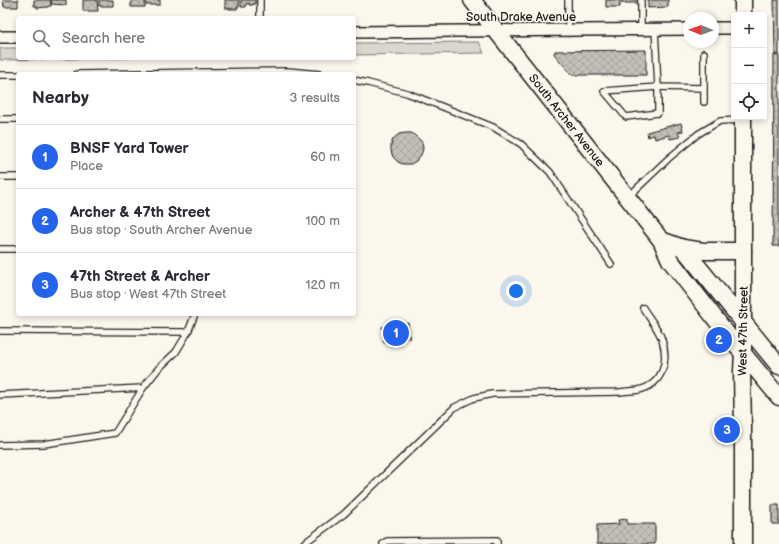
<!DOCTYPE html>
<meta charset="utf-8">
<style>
:root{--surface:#fff;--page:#f7f7f7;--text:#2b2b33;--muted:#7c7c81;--line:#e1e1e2;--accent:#2563eb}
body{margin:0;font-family:"Balsamiq Sans",sans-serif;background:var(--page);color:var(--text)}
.controls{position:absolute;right:12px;top:12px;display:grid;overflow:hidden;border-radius:4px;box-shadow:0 2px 6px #0003}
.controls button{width:36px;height:36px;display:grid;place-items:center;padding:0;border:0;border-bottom:1px solid var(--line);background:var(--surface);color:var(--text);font:20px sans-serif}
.compass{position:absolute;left:683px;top:12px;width:36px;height:36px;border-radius:50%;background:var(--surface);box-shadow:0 2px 6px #0003;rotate:271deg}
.you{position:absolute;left:516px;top:291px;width:14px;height:14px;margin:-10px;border:3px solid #fff;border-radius:50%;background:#1a73e8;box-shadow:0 0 0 6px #1a73e833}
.badge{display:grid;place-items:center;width:26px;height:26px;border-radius:50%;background:var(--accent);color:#fff;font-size:13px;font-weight:700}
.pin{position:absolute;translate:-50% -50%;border:2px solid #fff;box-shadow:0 1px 4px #0006}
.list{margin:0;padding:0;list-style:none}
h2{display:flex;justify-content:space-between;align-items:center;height:52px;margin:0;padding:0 16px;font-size:17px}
h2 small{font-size:13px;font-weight:400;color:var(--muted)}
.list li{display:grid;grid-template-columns:26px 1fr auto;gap:12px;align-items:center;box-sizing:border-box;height:64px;padding:0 16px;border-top:1px solid var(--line)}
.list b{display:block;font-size:15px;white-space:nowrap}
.list p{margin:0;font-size:13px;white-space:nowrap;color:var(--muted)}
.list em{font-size:13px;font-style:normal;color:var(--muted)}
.icon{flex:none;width:22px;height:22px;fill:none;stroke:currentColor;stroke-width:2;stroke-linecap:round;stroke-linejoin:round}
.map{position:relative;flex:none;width:779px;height:544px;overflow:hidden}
.search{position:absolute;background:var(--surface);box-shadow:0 2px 6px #0003;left:16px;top:16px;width:340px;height:44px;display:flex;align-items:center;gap:10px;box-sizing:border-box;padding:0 14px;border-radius:4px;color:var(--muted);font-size:15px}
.panel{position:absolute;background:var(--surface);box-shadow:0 2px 6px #0003;left:16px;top:72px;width:340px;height:244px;border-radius:4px}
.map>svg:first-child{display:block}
.grass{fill:#dad7ce;stroke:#7b7a75}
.building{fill:url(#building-cross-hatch);stroke:#1c1c1c}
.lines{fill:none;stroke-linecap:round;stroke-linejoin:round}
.service-casing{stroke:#1c1c1c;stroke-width:8}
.minor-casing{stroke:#1c1c1c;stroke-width:14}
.secondary-casing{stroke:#1c1c1c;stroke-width:19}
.service{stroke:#fbf7ec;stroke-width:5.5}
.minor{stroke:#fbf7ec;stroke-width:11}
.secondary{stroke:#fbf7ec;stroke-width:16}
.labels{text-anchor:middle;stroke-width:3;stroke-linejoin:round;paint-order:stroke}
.street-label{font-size:12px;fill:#1c1c1c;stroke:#fbf7ec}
</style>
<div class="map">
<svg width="779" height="544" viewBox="0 0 779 544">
<defs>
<pattern id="building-cross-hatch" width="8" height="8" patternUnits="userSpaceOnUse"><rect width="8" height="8" fill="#c3c0b8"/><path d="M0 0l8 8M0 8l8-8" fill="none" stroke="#a7a49e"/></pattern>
</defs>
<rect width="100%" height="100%" fill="#fbf7ec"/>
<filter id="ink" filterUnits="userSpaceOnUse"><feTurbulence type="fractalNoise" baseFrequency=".025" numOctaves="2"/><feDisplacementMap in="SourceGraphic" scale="8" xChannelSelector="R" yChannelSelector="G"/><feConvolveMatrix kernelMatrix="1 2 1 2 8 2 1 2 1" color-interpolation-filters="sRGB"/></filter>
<g filter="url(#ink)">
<!-- grass -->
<path class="grass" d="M479,42l5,11 -130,2v-12z
M0,48h18v10h111l-129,2z"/>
<!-- building -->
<path class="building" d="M3,0h15v7h-14z
M34,0h17v6h-3v1l-11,1v-2h-3z
M51,0h15v5l-15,-1z
M83,0h14l1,11h-15z
M99,0h14v6h-14z
M131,0h14v7h-14z
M146,0h14v5h-14z
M225,0h14v7h-2v2h-8v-1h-4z
M241,0h14v4h-2v1h-4v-2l-3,1v3h-5z
M606,0h14v7h-14z
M622,0h14v3h-14z
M648,0h20v7l-20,1z
M774,0h5v55h-4z
M646,50v25h-74l-18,-21 1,-3z
M774,55h5v191h-6z
M681,123l2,8 -5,1 2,5 -10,2 -1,-4 -14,4 -1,-4 -6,2 -1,-5z
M406,133h6l10,9 1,7 -2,6 -5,6 -5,3h-8l-5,-2 -5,-5 -2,-6v-6l2,-6 6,-5z
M408,323l2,15 -26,4 -2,-15z
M772,505h7v19h-7z
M627,519v5h28v20h-58v-19l22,-1 -1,-4z"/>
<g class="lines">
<!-- service casing -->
<g class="service-casing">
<path id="service" d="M260,0v18
M568,0v30
M641,29v-29
M655,29l3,58 46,1v-35
M77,74l210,-3 33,3
M0,75h18
M354,80l14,3 39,10 36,14 50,20 28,17 29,28 61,92
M658,87v26l-32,4 -22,-26z
M704,102v-14
M0,119h18
M0,177h18
M629,196l40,-38 29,-24 22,-13 21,-1
M0,249h18
M0,331l188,1
M0,395l143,-7
M0,445l44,-1 71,-11 28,-45 15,-19 18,-17 12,-20 7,-18
M303,544l41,-30 111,-107 19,-9 18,-4 128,-2c6,-1 13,-1 19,-2 24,-6 30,-28 23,-50 -3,-11 -13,-22 -19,-32
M383,544l4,-3 110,-1v4"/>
</g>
<!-- minor casing -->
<g class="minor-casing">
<path id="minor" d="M713,28h21
M354,32l335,-3
M0,37h18"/>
</g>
<!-- secondary casing -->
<g class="secondary-casing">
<g id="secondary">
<path id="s1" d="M472,0l189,240 9,20 57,74 52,63"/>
<path d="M743,15v-15"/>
<path d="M743,117v236l-1,18 1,59v114"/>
<path d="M661,240l22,8 96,118"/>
<path d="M683,248l20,3h40"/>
</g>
</g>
<!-- service -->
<use href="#service" class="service"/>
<!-- minor -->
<use href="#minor" class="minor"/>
<!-- secondary -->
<use href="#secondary" class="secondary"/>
</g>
</g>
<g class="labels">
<!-- street labels -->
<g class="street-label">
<text x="521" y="21">South Drake Avenue</text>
<text dy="4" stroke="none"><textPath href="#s1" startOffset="153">South Archer Avenue</textPath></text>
<text transform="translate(743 331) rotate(-89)" y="4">West 47th Street</text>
</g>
</g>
</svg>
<div class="controls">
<button>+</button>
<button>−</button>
<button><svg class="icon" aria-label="locate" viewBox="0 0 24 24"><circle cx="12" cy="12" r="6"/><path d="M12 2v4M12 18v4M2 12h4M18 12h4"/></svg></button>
</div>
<svg class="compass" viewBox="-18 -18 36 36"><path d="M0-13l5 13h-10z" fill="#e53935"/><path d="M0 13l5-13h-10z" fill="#7c7c81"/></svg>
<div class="you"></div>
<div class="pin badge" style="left:396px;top:333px">1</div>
<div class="pin badge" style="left:719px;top:340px">2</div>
<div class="pin badge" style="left:727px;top:430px">3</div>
<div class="search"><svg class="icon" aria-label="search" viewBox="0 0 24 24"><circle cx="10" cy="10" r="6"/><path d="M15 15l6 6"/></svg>Search here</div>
<section class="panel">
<h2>Nearby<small>3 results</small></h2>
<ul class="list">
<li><span class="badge">1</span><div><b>BNSF Yard Tower</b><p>Place</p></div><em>60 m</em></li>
<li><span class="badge">2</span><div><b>Archer &amp; 47th Street</b><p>Bus stop · South Archer Avenue</p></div><em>100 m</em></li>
<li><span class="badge">3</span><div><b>47th Street &amp; Archer</b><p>Bus stop · West 47th Street</p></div><em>120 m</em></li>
</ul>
</section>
</div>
